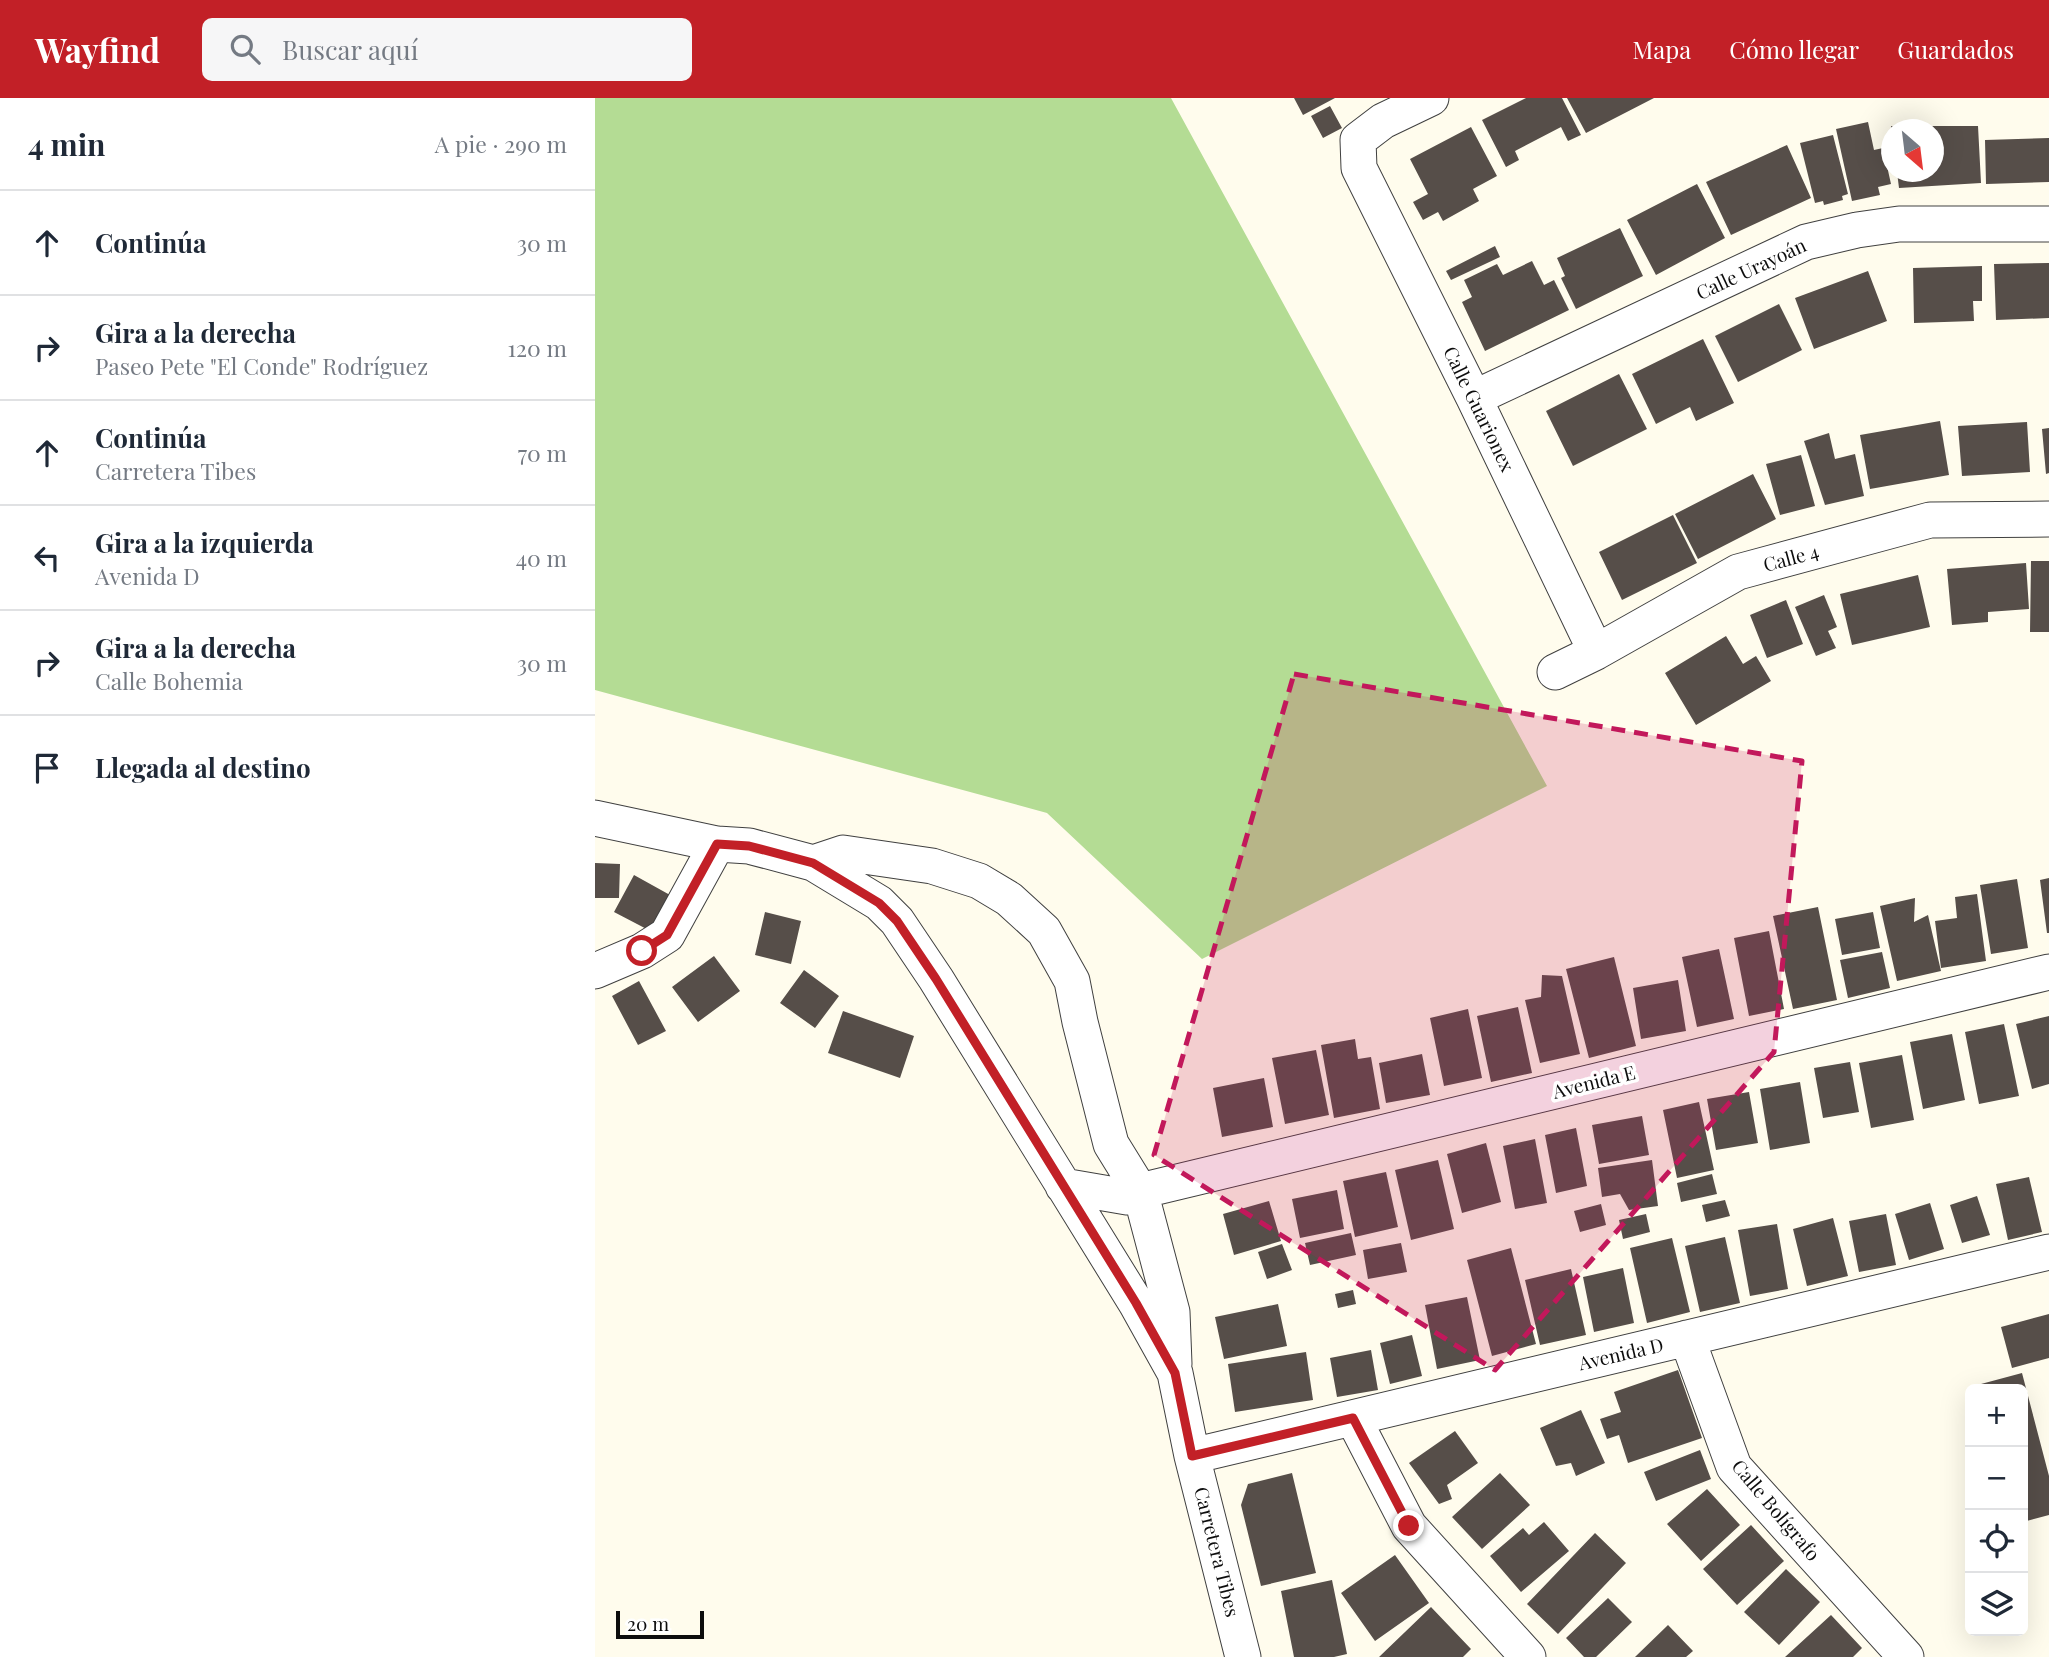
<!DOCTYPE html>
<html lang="es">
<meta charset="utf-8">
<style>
:root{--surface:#fff;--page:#f6f6f7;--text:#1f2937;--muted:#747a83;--line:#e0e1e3;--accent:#c22027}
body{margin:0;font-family:"Playfair Display",serif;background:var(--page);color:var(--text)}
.controls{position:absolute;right:21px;bottom:21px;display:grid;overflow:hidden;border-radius:10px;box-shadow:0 7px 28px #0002}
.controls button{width:63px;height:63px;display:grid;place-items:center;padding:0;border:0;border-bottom:2px solid var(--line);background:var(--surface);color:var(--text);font:35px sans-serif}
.compass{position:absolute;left:1286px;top:21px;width:63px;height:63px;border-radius:50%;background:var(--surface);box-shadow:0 7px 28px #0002;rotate:152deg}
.scale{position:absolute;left:21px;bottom:18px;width:88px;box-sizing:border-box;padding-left:7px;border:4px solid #0d0d0d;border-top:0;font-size:19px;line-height:24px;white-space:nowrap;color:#0d0d0d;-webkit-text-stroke:5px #fff;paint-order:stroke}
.stop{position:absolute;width:21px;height:21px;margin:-16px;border:5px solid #c22027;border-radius:50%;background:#fff}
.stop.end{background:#c22027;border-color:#fff;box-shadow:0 2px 7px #0008}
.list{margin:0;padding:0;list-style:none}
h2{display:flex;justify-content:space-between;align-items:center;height:91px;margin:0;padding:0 28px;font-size:30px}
h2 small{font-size:23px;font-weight:400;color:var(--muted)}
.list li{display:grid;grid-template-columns:46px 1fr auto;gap:21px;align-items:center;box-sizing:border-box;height:105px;padding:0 28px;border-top:2px solid var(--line)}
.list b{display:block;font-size:26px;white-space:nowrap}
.list p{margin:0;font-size:23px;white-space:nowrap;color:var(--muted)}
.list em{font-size:23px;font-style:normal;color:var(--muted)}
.icon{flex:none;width:38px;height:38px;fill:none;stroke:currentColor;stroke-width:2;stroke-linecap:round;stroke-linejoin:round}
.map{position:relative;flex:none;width:1454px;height:1559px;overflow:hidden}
header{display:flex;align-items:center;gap:42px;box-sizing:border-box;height:98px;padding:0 35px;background:var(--accent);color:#fff}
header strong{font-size:33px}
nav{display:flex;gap:38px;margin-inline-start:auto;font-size:24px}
.search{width:490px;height:63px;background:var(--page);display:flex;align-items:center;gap:18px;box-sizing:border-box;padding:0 24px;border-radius:10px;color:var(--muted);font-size:26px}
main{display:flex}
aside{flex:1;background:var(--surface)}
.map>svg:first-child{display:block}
.forest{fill:#b4dc94}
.building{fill:#564e49}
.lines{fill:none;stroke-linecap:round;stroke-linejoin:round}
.minor-casing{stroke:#404040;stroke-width:37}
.minor{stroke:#fff;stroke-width:35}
.route{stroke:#c22027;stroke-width:9}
.marked{fill:#c2185b;fill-opacity:0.2;stroke:#c2185b;stroke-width:5;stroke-dasharray:14 9;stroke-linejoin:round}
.labels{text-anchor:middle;stroke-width:7;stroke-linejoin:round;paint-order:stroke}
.street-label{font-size:19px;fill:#0d0d0d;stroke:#fff}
</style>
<header>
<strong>Wayfind</strong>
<div class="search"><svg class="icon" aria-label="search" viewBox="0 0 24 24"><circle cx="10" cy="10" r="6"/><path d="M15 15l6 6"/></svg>Buscar aquí</div>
<nav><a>Mapa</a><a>Cómo llegar</a><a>Guardados</a></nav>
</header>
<main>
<aside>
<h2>4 min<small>A pie · 290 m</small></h2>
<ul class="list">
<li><svg class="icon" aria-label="ahead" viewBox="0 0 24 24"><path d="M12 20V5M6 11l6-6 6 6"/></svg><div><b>Continúa</b></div><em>30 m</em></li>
<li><svg class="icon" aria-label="right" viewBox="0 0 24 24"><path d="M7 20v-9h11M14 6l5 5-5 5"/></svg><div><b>Gira a la derecha</b><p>Paseo Pete &quot;El Conde&quot; Rodríguez</p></div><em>120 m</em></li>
<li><svg class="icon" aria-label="ahead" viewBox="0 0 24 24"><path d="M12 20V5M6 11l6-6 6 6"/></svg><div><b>Continúa</b><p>Carretera Tibes</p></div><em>70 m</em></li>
<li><svg class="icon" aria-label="left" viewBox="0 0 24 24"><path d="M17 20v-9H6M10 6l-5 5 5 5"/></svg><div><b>Gira a la izquierda</b><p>Avenida D</p></div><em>40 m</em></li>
<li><svg class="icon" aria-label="right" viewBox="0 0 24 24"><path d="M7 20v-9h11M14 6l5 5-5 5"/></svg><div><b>Gira a la derecha</b><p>Calle Bohemia</p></div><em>30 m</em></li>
<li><svg class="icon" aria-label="arrive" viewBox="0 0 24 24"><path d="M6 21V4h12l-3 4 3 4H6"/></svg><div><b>Llegada al destino</b></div></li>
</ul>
</aside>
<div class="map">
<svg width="1454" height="1559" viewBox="0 0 1454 1559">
<rect width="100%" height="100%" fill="#fffced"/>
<!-- forest -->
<path class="forest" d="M0,0h576l376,688 -345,173 -155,-146 -452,-123z"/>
<!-- building -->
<path class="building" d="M699,0h41l-32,17z
M931,0h36l19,37 -13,6 -7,-14 -46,24 4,9 -13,7 -24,-47z
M972,0h87l-68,35z
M735,8l12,22 -19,10 -12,-22z
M1273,24l6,28 9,-2 8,36 -13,3 2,8 -28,6 -16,-72z
M1296,28h87l3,57 -82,5 -2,-16h36v-42h-41z
M876,29l26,49 -24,13 6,12 -36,20 -5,-9 -15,8 -10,-18 15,-8 -18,-35z
M1238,37l15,59 -6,2 1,4 -19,5 -1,-4 -8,2 -15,-60z
M1454,40v44l-63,2 -1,-44z
M1192,47l24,53 -80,37 -25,-53z
M1102,86l28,54 -69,37 -29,-55z
M1025,130l23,48 -67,33 -15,-31 4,-2 -8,-18z
M900,148l5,11 -49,23 -5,-9z
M937,163l12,24 10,-5 15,30 -84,41 -23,-49 10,-5 -8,-17 33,-16 6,11z
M1454,165v55l-53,2 -2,-56z
M1387,168v35h-9l1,20 -60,2 -1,-55z
M1273,173l19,50 -73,28 -19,-51z
M1184,206l23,46 -64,32 -23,-46z
M1108,241l31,64 -38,18 -6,-14 -34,17 -24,-50z
M1024,276l28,55 -74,37 -27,-55z
M1345,323l9,54 -79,14 -10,-54z
M1432,324l3,50 -68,4 -4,-50z
M1454,330v45l-3,1 -4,-45z
M1234,335l6,26 20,-5 9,42 -39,9 -21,-64z
M1206,357l14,51 -35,9 -14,-51z
M1158,376l23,45 -78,40 -23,-45z
M1078,417l24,48 -75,37 -23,-48z
M1436,463h18v71h-19z
M1431,465l3,46 -41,3v10l-36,3 -5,-56z
M1323,477l12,52 -78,18 -12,-51z
M1229,497l13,32 -9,4 8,17 -20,8 -21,-49z
M1191,502l17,44 -36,14 -17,-43z
M1131,538l17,28 13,-8 15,25 -75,44 -31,-52z
M0,765l25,1 -1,34h-24z
M39,777l45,25 -19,36 -46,-24z
M1454,780v55h-2l-7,-53z
M1422,781l11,69 -37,6 -11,-69z
M1382,796l9,67 -45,7 -6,-47 22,-3 -2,-21z
M1320,800l-1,24 14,-7 13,56 -44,10 -17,-75z
M1223,809l19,93 -44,9 -20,-93z
M170,814l36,9 -10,43 -36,-9z
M1278,814l7,36 -38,7 -7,-36z
M1174,833l15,78 -35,7 -15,-78z
M1124,851l15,70 -37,8 -15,-70z
M1287,854l8,36 -42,10 -8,-38z
M119,858l26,35 -42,31 -26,-35z
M1019,859l22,89 -47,12 -23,-89z
M209,872l35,26 -24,32 -35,-25z
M947,877l20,1 18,78 -40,9 -15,-63 16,-3z
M1083,882l8,51 -45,8 -8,-51z
M44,883l27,50 -28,14 -26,-49z
M923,909l14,66 -41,9 -14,-66z
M873,911l14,69 -38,8 -14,-68z
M248,913l71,25 -14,42 -72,-25z
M1454,918v68l-17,5 -16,-65z
M1409,926l15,72 -40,8 -14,-72z
M1357,936l13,66 -42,9 -13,-67z
M760,941l3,20 13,-2 9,52 -46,9 -13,-73z
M721,952l13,65 -44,9 -13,-66z
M827,956l8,41 -44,8 -7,-40z
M1307,957l12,65 -43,8 -12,-65z
M1255,964l9,50 -36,6 -9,-50z
M669,980l9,49 -51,10 -9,-49z
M1205,984l10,61 -40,7 -10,-61z
M1154,994l9,51 -42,7 -9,-51z
M1104,1004l15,68 -37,8 -14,-68z
M1047,1018l7,39 -50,9 -7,-39z
M981,1030l11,58 -31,7 -11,-58z
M940,1041l12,64 -32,6 -12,-63z
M891,1045l15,59 -39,11 -15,-59z
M843,1062l16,69 -43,11 -16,-70z
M1057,1062l6,46 -29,4 -9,-16 -18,3 -4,-29z
M791,1074l12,55 -43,10 -12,-56z
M1117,1076l5,20 -36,8 -4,-19z
M1434,1079l13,55 -34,8 -12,-56z
M742,1092l7,39 -44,9 -8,-39z
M1382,1098l13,39 -28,8 -12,-38z
M1130,1102l5,16 -24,6 -4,-17z
M674,1103l12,40 -47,14 -11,-41z
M1335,1105l14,46 -35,11 -14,-46z
M1006,1106l5,21 -26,7 -6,-21z
M1051,1116l4,18 -27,7 -4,-19z
M1291,1116l10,51 -37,7 -10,-51z
M1238,1120l15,58 -41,10 -14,-57z
M1182,1126l11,65 -38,7 -12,-66z
M756,1135l5,22 -46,10 -5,-22z
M1130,1139l15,66 -40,9 -15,-66z
M1077,1140l18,74 -43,11 -17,-75z
M806,1145l6,29 -39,7 -5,-29z
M687,1146l10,26 -25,9 -9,-27z
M916,1150l25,96 -44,12 -25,-96z
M1028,1170l11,55 -40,9 -11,-55z
M976,1171l15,66 -46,10 -15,-65z
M758,1192l3,14 -18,4 -3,-14z
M872,1199l13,63 -43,9 -12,-64z
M683,1206l9,42 -63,13 -9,-42z
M1454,1216v44l-37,10 -11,-41z
M817,1237l10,41 -32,8 -10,-41z
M776,1252l7,40 -41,7 -7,-39z
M711,1254l7,48 -78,12 -7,-48z
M1083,1272l24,68 -74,25 -9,-28 -12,4 -7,-20 21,-7 -7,-20z
M1427,1275l27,103v39l-26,7v-133h-41l-1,-5z
M986,1312l24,53 -29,13 -5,-13 -15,3 -16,-38z
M860,1333l23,32 -31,22 5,14 -13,5 -30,-41z
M1105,1352l11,29 -55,22 -12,-29z
M697,1375l24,100 -55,13 -20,-81 7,-21z
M905,1375l30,32 -48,44 -30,-32z
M1112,1391l33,36 -39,36 -34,-37z
M949,1424l25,29 -48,41 -31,-36 33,-28 6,7z
M1156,1427l33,36 -47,44 -34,-36z
M1000,1435l31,30 -68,71 -31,-30z
M800,1457l34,48 -54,38 -34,-48z
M1191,1471l34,33 -41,43 -35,-33z
M737,1482l15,74 -13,3h-40l-13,-66z
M1013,1500l24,24 -36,35h-12l-18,-19z
M836,1509l40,42 -8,8h-84z
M1236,1517l31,33 -9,9h-68z
M1073,1527l25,26 -7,6h-51z"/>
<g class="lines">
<!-- minor casing -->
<g class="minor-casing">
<path id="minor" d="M836,0l-48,23 -25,19 1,28 115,230 122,254
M879,300l332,-156 51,-12 42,-6h150
M960,574l41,-20 142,-80 192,-52 119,-1
M0,720l122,26 32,2 64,17 66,40 18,18 39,58 200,324 39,70 17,83 51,201
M218,765l30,-10 89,13 47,15 30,18 35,32 28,50 8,41 31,122 29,47 32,121 2,52
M0,873l47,-20 25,-16 50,-91
M468,1088l64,11 13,-6 909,-219
M1092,1240l47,129 172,190
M758,1320l56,108 119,131
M597,1358l857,-204"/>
</g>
<!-- minor -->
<use href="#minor" class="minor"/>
</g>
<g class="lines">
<!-- route -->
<path class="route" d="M47,853l25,-16 50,-91 32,2 64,17 66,40 18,18 39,58 200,324 39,70 17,83 161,-38 56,108"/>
</g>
<!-- marked area -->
<path class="marked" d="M699,576l508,87 -28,291 -279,318 -341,-215z"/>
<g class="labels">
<!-- street labels -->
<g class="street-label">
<text transform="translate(1156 171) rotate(-25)" y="7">Calle Urayoán</text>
<text transform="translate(884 311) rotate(64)" y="7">Calle Guarionex</text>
<text transform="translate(1196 460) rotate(-15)" y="7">Calle 4</text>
<text transform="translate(999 984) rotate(-14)" y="7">Avenida E</text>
<text transform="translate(1026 1256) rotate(-13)" y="7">Avenida D</text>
<text transform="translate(1181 1412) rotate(50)" y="7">Calle Bolígrafo</text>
<text transform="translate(622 1454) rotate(76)" y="7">Carretera Tibes</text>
</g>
</g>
</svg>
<div class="controls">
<button>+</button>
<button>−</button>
<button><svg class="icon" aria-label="locate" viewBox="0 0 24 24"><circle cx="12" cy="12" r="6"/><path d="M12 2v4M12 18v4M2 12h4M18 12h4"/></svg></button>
<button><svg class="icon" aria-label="layers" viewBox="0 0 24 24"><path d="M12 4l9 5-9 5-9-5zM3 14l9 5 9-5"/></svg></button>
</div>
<svg class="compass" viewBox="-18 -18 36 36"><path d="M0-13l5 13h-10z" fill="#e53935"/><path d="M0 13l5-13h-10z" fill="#747a83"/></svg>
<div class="scale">20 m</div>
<div class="stop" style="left:47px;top:853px"></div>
<div class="stop end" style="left:814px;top:1428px"></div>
</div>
</main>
